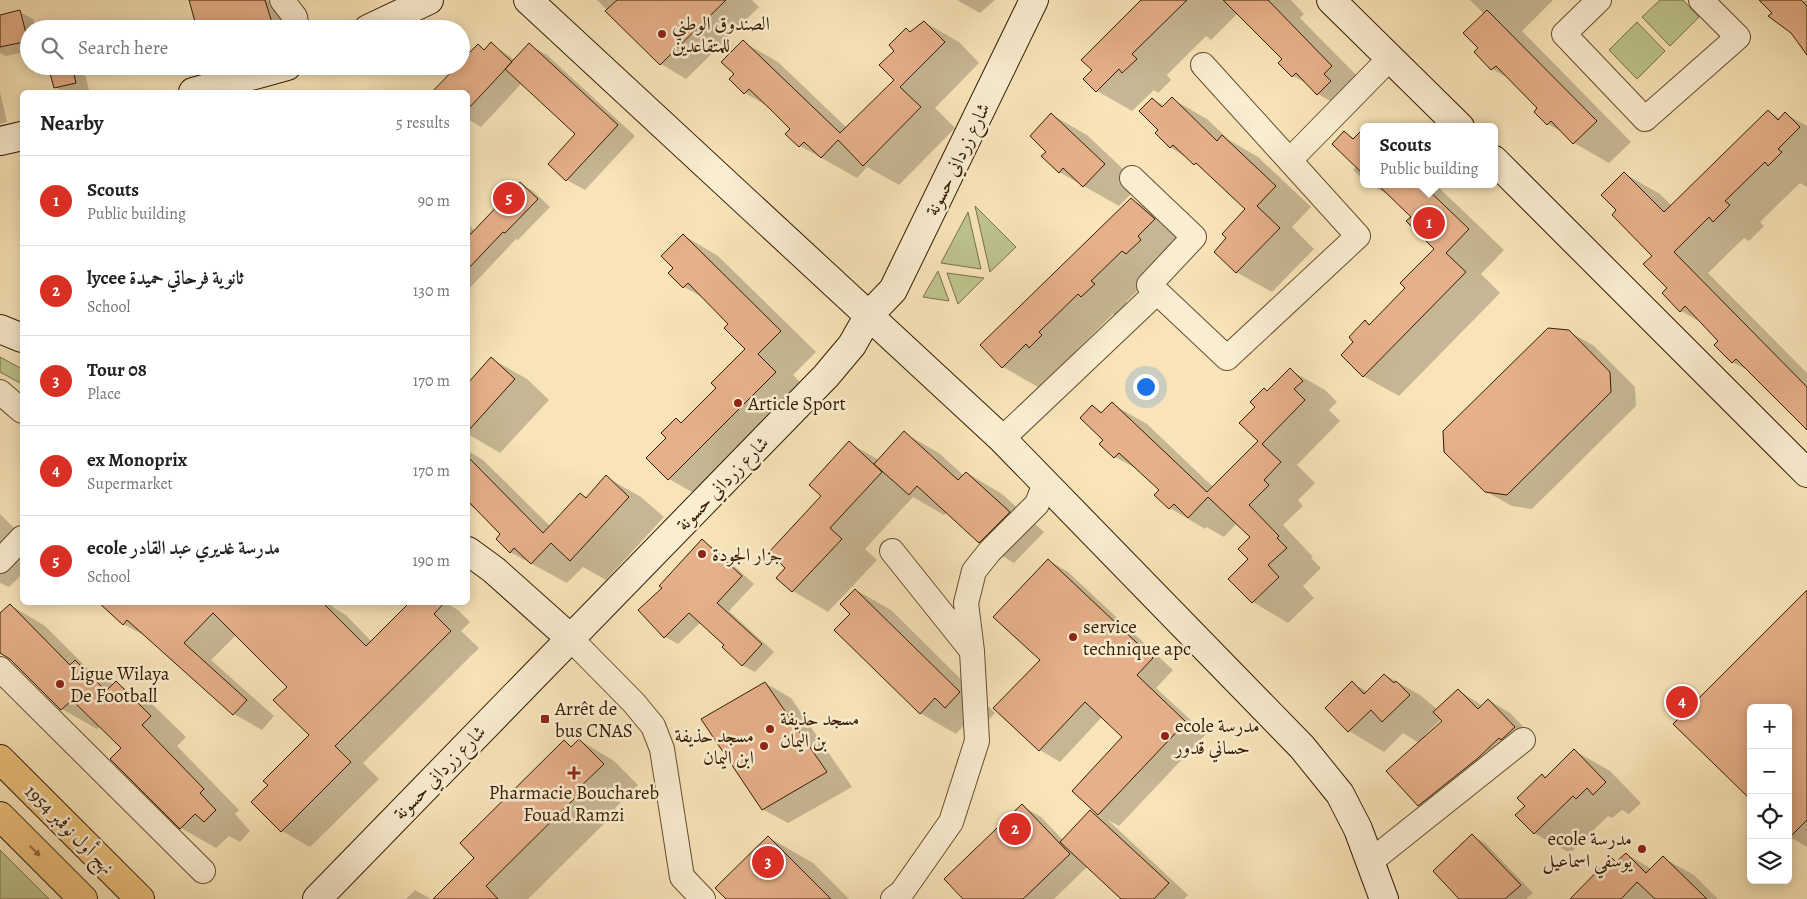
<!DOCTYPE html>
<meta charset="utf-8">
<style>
:root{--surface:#fff;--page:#f6f6f6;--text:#222;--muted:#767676;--line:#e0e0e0;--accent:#d93025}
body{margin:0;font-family:Alegreya,Amiri,serif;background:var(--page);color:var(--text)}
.controls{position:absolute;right:15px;bottom:15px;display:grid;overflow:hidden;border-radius:8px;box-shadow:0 2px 12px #0003}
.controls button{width:45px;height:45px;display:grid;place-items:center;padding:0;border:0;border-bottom:1px solid var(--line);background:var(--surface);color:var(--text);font:25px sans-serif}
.you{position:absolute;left:1145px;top:386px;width:18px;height:18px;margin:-12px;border:4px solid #fff;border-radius:50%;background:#1a73e8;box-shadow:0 0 0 8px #1a73e833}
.badge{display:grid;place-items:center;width:32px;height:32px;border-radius:50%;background:var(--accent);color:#fff;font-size:16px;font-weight:700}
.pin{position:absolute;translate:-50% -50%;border:2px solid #fff;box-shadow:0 1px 5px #0006}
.popup{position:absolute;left:1360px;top:123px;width:138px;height:65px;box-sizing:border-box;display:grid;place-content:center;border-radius:8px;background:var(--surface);filter:drop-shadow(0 1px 4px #0005);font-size:16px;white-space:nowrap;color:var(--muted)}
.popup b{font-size:19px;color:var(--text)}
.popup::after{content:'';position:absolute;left:50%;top:100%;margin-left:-10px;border:10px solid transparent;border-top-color:var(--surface)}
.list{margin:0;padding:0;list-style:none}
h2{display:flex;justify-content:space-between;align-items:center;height:65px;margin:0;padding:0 20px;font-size:21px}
h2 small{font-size:16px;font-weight:400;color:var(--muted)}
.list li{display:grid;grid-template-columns:32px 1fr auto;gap:15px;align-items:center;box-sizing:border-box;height:90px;padding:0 20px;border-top:1px solid var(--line)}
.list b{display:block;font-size:19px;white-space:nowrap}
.list p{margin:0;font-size:16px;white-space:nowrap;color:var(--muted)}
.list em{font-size:16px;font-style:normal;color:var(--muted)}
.icon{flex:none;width:28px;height:28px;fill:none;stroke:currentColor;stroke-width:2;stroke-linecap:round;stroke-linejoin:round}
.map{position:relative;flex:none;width:1807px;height:899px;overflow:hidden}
.search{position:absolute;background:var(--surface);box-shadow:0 2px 12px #0003;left:20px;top:20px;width:450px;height:55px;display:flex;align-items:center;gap:12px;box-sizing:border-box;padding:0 18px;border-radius:28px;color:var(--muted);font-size:19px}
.panel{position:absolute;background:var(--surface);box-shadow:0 2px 12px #0003;left:20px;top:90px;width:450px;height:515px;border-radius:8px}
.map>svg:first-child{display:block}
.green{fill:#bec48e;stroke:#7a7047}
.shadow{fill:#0003;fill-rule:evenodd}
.building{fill:#e6b08a;stroke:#351c00}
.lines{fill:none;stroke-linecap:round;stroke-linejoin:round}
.street-casing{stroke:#664e2e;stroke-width:26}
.secondary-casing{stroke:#351c00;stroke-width:30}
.highway-casing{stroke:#351c00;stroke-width:30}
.street{stroke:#faedd1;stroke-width:24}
.secondary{stroke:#faedd1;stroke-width:28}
.highway{stroke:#ecc27c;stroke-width:28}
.oneway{fill:#906f3e}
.poi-dot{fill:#8f2418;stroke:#faedd1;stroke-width:2}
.labels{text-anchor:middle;stroke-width:5;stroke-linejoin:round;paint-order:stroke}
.poi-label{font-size:19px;fill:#351c00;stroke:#faedd1;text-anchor:start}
.street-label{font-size:19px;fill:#351c00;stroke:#faedd1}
</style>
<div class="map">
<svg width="1807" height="899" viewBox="0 0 1807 899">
<rect width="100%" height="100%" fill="#f8e4b8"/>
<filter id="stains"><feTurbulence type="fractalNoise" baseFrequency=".004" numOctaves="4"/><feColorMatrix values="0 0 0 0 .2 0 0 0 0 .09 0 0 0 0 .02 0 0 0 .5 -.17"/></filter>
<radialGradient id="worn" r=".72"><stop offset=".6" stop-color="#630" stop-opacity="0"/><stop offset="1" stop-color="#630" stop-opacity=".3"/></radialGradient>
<!-- green -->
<path class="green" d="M1660,0h23l16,17 -29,29 -28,-29z
M1637,22l28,29 -28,28 -28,-29z
M975,206l41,41 -26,25z
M968,212l13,57 -40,-6z
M938,271l11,30 -26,-4z
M947,273l37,5 -26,26z
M0,357l22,12v15l-22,-12z
M0,850l49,49h-49z"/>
<!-- shadow -->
<path class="shadow" d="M190,0h77l10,6 7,23h-85z
M597,0h155l7,7 -73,72 -25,-15z
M957,0h38l-15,13z
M1143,0h148l13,14 -4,4 67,68 -9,9 7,7 -12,12 -35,-20 -9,-9 -16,-9 -10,-17 -45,-46 -27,27 -5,-4 -39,39 4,5 -13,13 -4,-3 -22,21 -35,-20 -3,-21z
M1470,0h83l-31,31 109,111 -22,21 -35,-20 -9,-9 -17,-10 -9,-16 -29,-29 -18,-10 -12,-21 4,-34z
M1769,0l38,1v52l-15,-21 -18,-19z
M20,12l13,7 3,10h-7v22l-23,5 -6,-3v-36z
M924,22l35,20 20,21 -44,45 20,20 -56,57 -32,-18 -10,11 -57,-32 -13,-12 5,-5 -23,-22 -24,-14 -10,-19 8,-32 35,20 69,66 49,-48 15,-47z
M491,44l24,16 14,-15 18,10 88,81 -50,54 -18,-10 -17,-16 27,-30 -55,-51 -41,44 -13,-8v-27l-33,-1 26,-25 17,-20 7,4z
M50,66h33l6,24 -10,2h-15l-9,-5z
M0,92l7,30 -7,2z
M1152,99l13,7 7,-7 35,20 22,21 29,17 53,50 -19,20 22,22 -42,43 -36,-20 -8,-34 19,-29 -41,-39 -36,-23 -10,-17z
M1768,111l13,8 5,-5 21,12v61l-7,-4 -40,39 4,4 -15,15 -5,-3 -36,35 99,100v55l-54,-55 -21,-11 -12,-21 -16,-17 -23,-13 -27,-55 -36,-46 7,-36 35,20 12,12z
M1052,115l35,20 53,50 -21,21 -60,-34 -11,-20z
M1364,130v50l-11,-10 4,-4 -12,-33 10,6z
M520,184l13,7 17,16 -32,33 -2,-1 -48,51v-66l7,7z
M1369,184h66l69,66 -23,24 19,19 -101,103 -36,-20 -9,-34 11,-20 6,3 36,-37 29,-39 -24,-32 -20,-20z
M1131,199l35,21 23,20 -63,62 3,3 -12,11 -4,-2 -39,39 3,3 -12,11 -4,-2 -23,22 -35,-20z
M683,235l35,21 98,96 -23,23 18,18 -107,106 -35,-20 -21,-21 20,-20 8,-18 7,3 35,-35 29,-39 -17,-25 -23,-24 -23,-13 -9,-19z
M1568,331l26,15 41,41 1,19 -104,103 -20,-3 -27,-15z
M492,359l35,20 22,21 -49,53 -32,-19v-49z
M1290,370l35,20 12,12 -8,8 11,11 -43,44 18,18 -17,17 5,6 -20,19 30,32 -2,1 10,10 -18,18 11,12 -26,25 -35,-21 -3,-43 1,-22 -14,-14 -13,14 -18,-10 -1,2 -35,-21 -14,-13 4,-5 -19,-19 -26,-14 -10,-17 -12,-34 10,7 9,-9 35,20 66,63 47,-46 -4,-34 8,-18 5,3z
M904,433l35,20 25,23 3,-3 35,21 42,38 -30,31 -35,-21 -32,-30 -3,3 -31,-18 -48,52 12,11 -49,52 -35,-21 -15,-13 9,-10 62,-125 30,17z
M468,451l15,9 68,67 36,-29 19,-21 35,20 23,20 -58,63 -23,-13 -16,16 -57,-31 -8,-18 -24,-23 -10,-7z
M0,514l22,22v38l-13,13 -9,-4z
M702,541l13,8 39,35 -25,27 45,41 -19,20 -13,-7 -17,-20 -24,-23 -23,22 -13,-7 -1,-49z
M1048,560l20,12 105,98 -17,18 50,46 -87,92 -11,-6 80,75 -4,4h-61l-35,-33 -34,33h-89l57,-93 19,11 22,23 27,-29 11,6 -27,-26 50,-54 -22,-20 -42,45 -20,-12 1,-90z
M856,590l35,20 104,103 -14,14 -12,-7 -13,14 -36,-21 -69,-99z
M1807,596v251l-17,-10 -2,-129h-37l-76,16z
M137,602h191l6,6 12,7 26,27 72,-40 14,8 12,12 -9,9 18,17 -116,115 16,16 -69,68 -28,-16 -12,-46 41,-50 -23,-48 -52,-52 -25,25 63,56 -12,14 -28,-16 -83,-75 -28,-15z
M10,605l35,21 42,42 27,17 2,-2 35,20 35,34 -9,9 62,64 -4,4 15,17 -10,11 -11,-6 -13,12 -35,-20 -58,-80 -23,-22 -3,3 -35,-20 -50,-50 -12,-8v-36z
M1385,675l35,20 18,15 20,-20 25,16 6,-6 21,13 26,27 -96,78 -22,-13 1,-62 -16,-10 -19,19 -35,-21 -23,-23 26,-25 16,9zM1441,719l3,2 -17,15 -2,-1z
M765,683l26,15 61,89 -64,36 -26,-14z
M579,740l35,21 24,24 -23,23 2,3 -89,88h-94l42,-41 89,-116 8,5z
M1575,751l35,20 31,32 -12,11 -7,-4 -10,8 -4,-2 -38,37 -36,-20 -8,-27 16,-30 4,2z
M1472,836l13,7 48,50 -7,6h-65z
M768,837l45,26 36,36h-122z
M1626,854l26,15 11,-11 31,17 24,24h-146l40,-40 6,3z
M415,890l16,9h-25z"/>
<!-- building -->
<path class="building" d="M189,0h76l9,29h-77z
M617,0h109l-66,65 -55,-54z
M1141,0h46l-55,54 5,5 -15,14 -3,-4 -23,23 -13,-13 9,-9 -11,-10z
M1223,0h45l64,66 -8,8 7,7 -14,14 -21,-22 -4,4 -14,-14 4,-4z
M1759,0h42l6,6v49l-16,-22 -23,-17 4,-3z
M20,10l8,31 -28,6v-32z
M1487,10l110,111 -24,23 -22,-23 -4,4 -13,-13 3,-4 -41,-42 -5,4 -17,-18 4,-4 -15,-15z
M924,21l21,21 -45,45 21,20 -58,59 -25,-26 -17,18 -17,-16 -5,5 -14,-13 5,-5 -20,-20 -21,-20 -5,5 -15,-15 5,-5 -13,-12 22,-22 97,93 54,-53 -15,-15 15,-14 -5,-6 17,-17 4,4z
M491,42l21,20 -44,47v-17h-36l25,-26h4v-5l17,-17 6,6z
M529,43l89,82 -52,56 -18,-17 27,-30 -70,-65z
M48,66h24l4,17 -22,5z
M1172,97l45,44 5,-6 54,51 -19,20 23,22 -44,45 -22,-21 12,-14 -4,-4 23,-25 -49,-46 -2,2 -21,-20 -3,3 -15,-15 3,-3 -19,-19 13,-13 10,9z
M1768,110l10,10 7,-8 15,15 -22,22 4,3 -14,14 -3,-4 -40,39 5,4 -17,17 -4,-5 -35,35 133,135v43l-71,-71 -4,4 -18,-18 4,-4 -33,-35 -5,6 -18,-19 5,-5 -24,-24 9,-8 -40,-41 4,-5 -15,-15 23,-23 40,40z
M1051,113l54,51 -22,23 -20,-19 -4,5 -18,-17 5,-4 -16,-16z
M1364,128v47l-32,-31 12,-13 9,8z
M520,182l18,17 -33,34 -2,-1 -35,37v-32z
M1377,184h45l47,45 -23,24 20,19 -103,105 -22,-22 12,-13 -4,-5 16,-17 4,5 36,-37 -5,-5 34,-34 -28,-28 5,-4z
M1131,198l24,21 -17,17 3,4 -15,14 -4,-3 -31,30 4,3 -14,13 -3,-3 -39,38 3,3 -13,13 -3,-4 -24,24 -22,-23z
M683,234l98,97 -23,23 18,18 -108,108 -22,-22 20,-20 -5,-5 15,-15 5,5 35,-35 -5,-5 34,-34 -21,-21 4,-4 -40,-41 -5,5 -15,-15 5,-5 -12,-12z
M1548,328l21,2 41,42 1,20 -104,103 -22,-3 -41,-40 -1,-21z
M491,357l24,22 -47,52v-48z
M1290,368l13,13 -9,8 11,11 -43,44 19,18 -17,18 5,5 -20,20 30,31 -2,2 10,10 -19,17 11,12 -27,26 -24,-24 20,-20 -10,-10 12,-12 -42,-40 -20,21 -14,-14 -5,5 -15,-14 5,-5 -40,-37 -5,5 -15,-14 4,-4 -23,-22 12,-13 9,8 11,-11 95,90 51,-51 -19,-18 16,-16 -5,-5 14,-14 3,3z
M904,431l54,49 8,-8 44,40 -31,31 -62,-57 -8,9 -35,-31z
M849,441l33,31 -52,56 12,11 -50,53 -16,-14 9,-10 -16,-16 52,-56 -12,-11z
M468,457l75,76 37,-40 6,5 20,-23 23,22 -59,64 -19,-18 -20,21 -17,-16 -4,5 -14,-14 4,-5 -32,-33z
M702,539l40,37 -25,27 45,41 -20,22 -20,-19 2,-2 -35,-32 -25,25 -26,-28 24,-22 -3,-2z
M1048,559l105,99 -16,17 49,47 -88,93 -26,-24 50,-54 -37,-35 -46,49 -46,-43 47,-48 -47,-43z
M855,589l105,103 -15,16 -10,-10 -15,16 -86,-84 16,-16 -10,-10z
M1807,590v230l-19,19v-131h-37v92l-78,-76z
M98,602h224l44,44 44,-44h35l-11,12 17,17 -116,115 16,16 -70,70 -30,-30 17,-17 -5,-4 46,-46 -36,-35 14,-13 -74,-74 -29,30 63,57 -14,15 -106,-95 -4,5z
M10,604l60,61 5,-5 31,31 10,-10 35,35 -9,9 62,64 -4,4 16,17 -12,12 -9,-8 -15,15 -70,-70 11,-11 -49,-48 -11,10 -51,-51 -10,-6v-40z
M1384,674l10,9 2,-2 14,14 -28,27 -11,-12 -23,22 -23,-24 27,-27 12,13z
M765,682l62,90 -65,38 -61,-91z
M1458,689l20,20 10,-10 27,28 -13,12 -1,1 -2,-2 -21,20 -60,48 -32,-35 56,-50 -9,-9z
M579,739l25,25 -24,23 3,3 -97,96 12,13h-65l41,-41 -14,-15 104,-103 7,7z
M1574,749l32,33 -13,13 -6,-7 -11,11 -3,-3 -39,38 -19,-19 10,-9 -8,-8 25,-24 3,4z
M1022,804l48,50 -47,45h-60l-19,-20z
M1090,810l79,73 -15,16h-33l-61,-57z
M1472,834l49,51 -16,14h-46l-26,-28z
M768,836l63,63h-105l-11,-11z
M1626,853l20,20 17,-17 44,43h-52l-18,-17 -16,17h-51l41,-42 5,5z"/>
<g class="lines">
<!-- street casing -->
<g class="street-casing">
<path id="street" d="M282,0l13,17 2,12
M1599,0l-35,34 81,85 93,-82 -37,-37
M1290,160l101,-103
M1132,178l62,59 -45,48 8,7
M0,392l22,19
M1002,439l155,-147 70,66 131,-122 -155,-171
M892,551l80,100 5,90 -26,81 -49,70 -9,7
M0,561l22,-23
M570,638l64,65 19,23 9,23 20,128 21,22
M972,651l-6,-48 8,-32 16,-20 47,-47 8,-21
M0,669l203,202
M1371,861l152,-121"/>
</g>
<!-- secondary casing -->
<g class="secondary-casing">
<path id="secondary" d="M528,0l474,439 300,308 38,47 18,35 26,70
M1331,0l129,127
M368,29l61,-29
M193,92l94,-26
M0,141l22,-5
M1494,160l313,313
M0,329l22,9
M468,551l26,19 76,68
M317,899l509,-523 26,-31 17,-30 24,-25 141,-290"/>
</g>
<!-- highway casing -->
<g class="highway-casing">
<path id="highway" d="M0,759l140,140
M0,816l83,83"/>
</g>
<!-- street -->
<use href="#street" class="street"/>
<!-- secondary -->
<use href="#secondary" class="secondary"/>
<!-- highway -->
<use href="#highway" class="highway"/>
</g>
<!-- one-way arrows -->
<defs><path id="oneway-solid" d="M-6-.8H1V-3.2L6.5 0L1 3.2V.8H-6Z" transform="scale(1.25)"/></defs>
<use class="oneway" href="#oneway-solid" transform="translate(35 851) rotate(45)"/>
<!-- markers -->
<g class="poi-dot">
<circle cx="662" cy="34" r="5"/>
<circle cx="738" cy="403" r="5"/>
<circle cx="702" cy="554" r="5"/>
<circle cx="1073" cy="637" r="5"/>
<circle cx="60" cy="684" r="5"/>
<rect x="540" y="714" width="10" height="10" rx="2.5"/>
<circle cx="770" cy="729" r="5"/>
<circle cx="1165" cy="736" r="5"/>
<circle cx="764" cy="746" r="5"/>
<path d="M571.5 765.5h5v5h5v5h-5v5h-5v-5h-5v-5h5z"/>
<circle cx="1642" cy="849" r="5"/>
</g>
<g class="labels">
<!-- poi labels -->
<g class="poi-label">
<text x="672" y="30">الصندوق الوطني<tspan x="672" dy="22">للمتقاعدين</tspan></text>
<text x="748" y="410">Article Sport</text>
<text x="712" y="561">جزار الجودة</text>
<text x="1083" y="633">service<tspan x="1083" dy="22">technique apc</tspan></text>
<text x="70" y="680">Ligue Wilaya<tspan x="70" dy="22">De Football</tspan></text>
<text x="555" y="715">Arrêt de<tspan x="555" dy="22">bus CNAS</tspan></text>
<text x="780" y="725">مسجد حذيفة<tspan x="780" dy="22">بن اليمان</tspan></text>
<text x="1175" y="732">ecole مدرسة<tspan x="1175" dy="22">حساني قدور</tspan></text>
<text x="754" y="742" text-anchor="end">مسجد حذيفة<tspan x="754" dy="22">ابن اليمان</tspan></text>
<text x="574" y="799" text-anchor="middle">Pharmacie Bouchareb<tspan x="574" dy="22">Fouad Ramzi</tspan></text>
<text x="1632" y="845" text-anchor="end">ecole مدرسة<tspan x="1632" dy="22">يوسفي اسماعيل</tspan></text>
</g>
<!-- street labels -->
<g class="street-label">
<text transform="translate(957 159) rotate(-64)" y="7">شارع زرداني حسونة</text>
<text transform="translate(722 483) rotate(-46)" y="7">شارع زرداني حسونة</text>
<text transform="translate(439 772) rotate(-46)" y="7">شارع زرداني حسونة</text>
<text transform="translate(70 829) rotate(45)" y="7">نهج أول نوفمبر 1954</text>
</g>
</g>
<rect width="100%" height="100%" filter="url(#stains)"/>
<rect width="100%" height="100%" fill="url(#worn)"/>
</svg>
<div class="controls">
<button>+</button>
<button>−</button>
<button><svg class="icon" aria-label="locate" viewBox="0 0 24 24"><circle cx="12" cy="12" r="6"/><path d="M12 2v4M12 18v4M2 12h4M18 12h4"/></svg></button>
<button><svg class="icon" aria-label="layers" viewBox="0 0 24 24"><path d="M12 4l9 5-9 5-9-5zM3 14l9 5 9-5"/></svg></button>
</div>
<div class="you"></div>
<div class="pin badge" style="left:1429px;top:223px">1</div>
<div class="popup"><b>Scouts</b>Public building</div>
<div class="pin badge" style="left:1015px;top:829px">2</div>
<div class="pin badge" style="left:768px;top:862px">3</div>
<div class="pin badge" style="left:1682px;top:702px">4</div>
<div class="pin badge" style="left:509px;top:198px">5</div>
<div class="search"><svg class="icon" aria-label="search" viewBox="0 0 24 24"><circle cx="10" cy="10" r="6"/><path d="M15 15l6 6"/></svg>Search here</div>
<section class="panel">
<h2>Nearby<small>5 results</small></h2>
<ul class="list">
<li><span class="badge">1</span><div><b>Scouts</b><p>Public building</p></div><em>90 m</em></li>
<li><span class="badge">2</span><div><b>lycee ثانوية فرحاتي حميدة</b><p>School</p></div><em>130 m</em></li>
<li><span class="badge">3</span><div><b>Tour 08</b><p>Place</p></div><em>170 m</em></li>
<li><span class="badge">4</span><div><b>ex Monoprix</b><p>Supermarket</p></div><em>170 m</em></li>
<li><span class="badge">5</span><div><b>ecole مدرسة غديري عبد القادر</b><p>School</p></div><em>190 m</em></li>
</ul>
</section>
</div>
